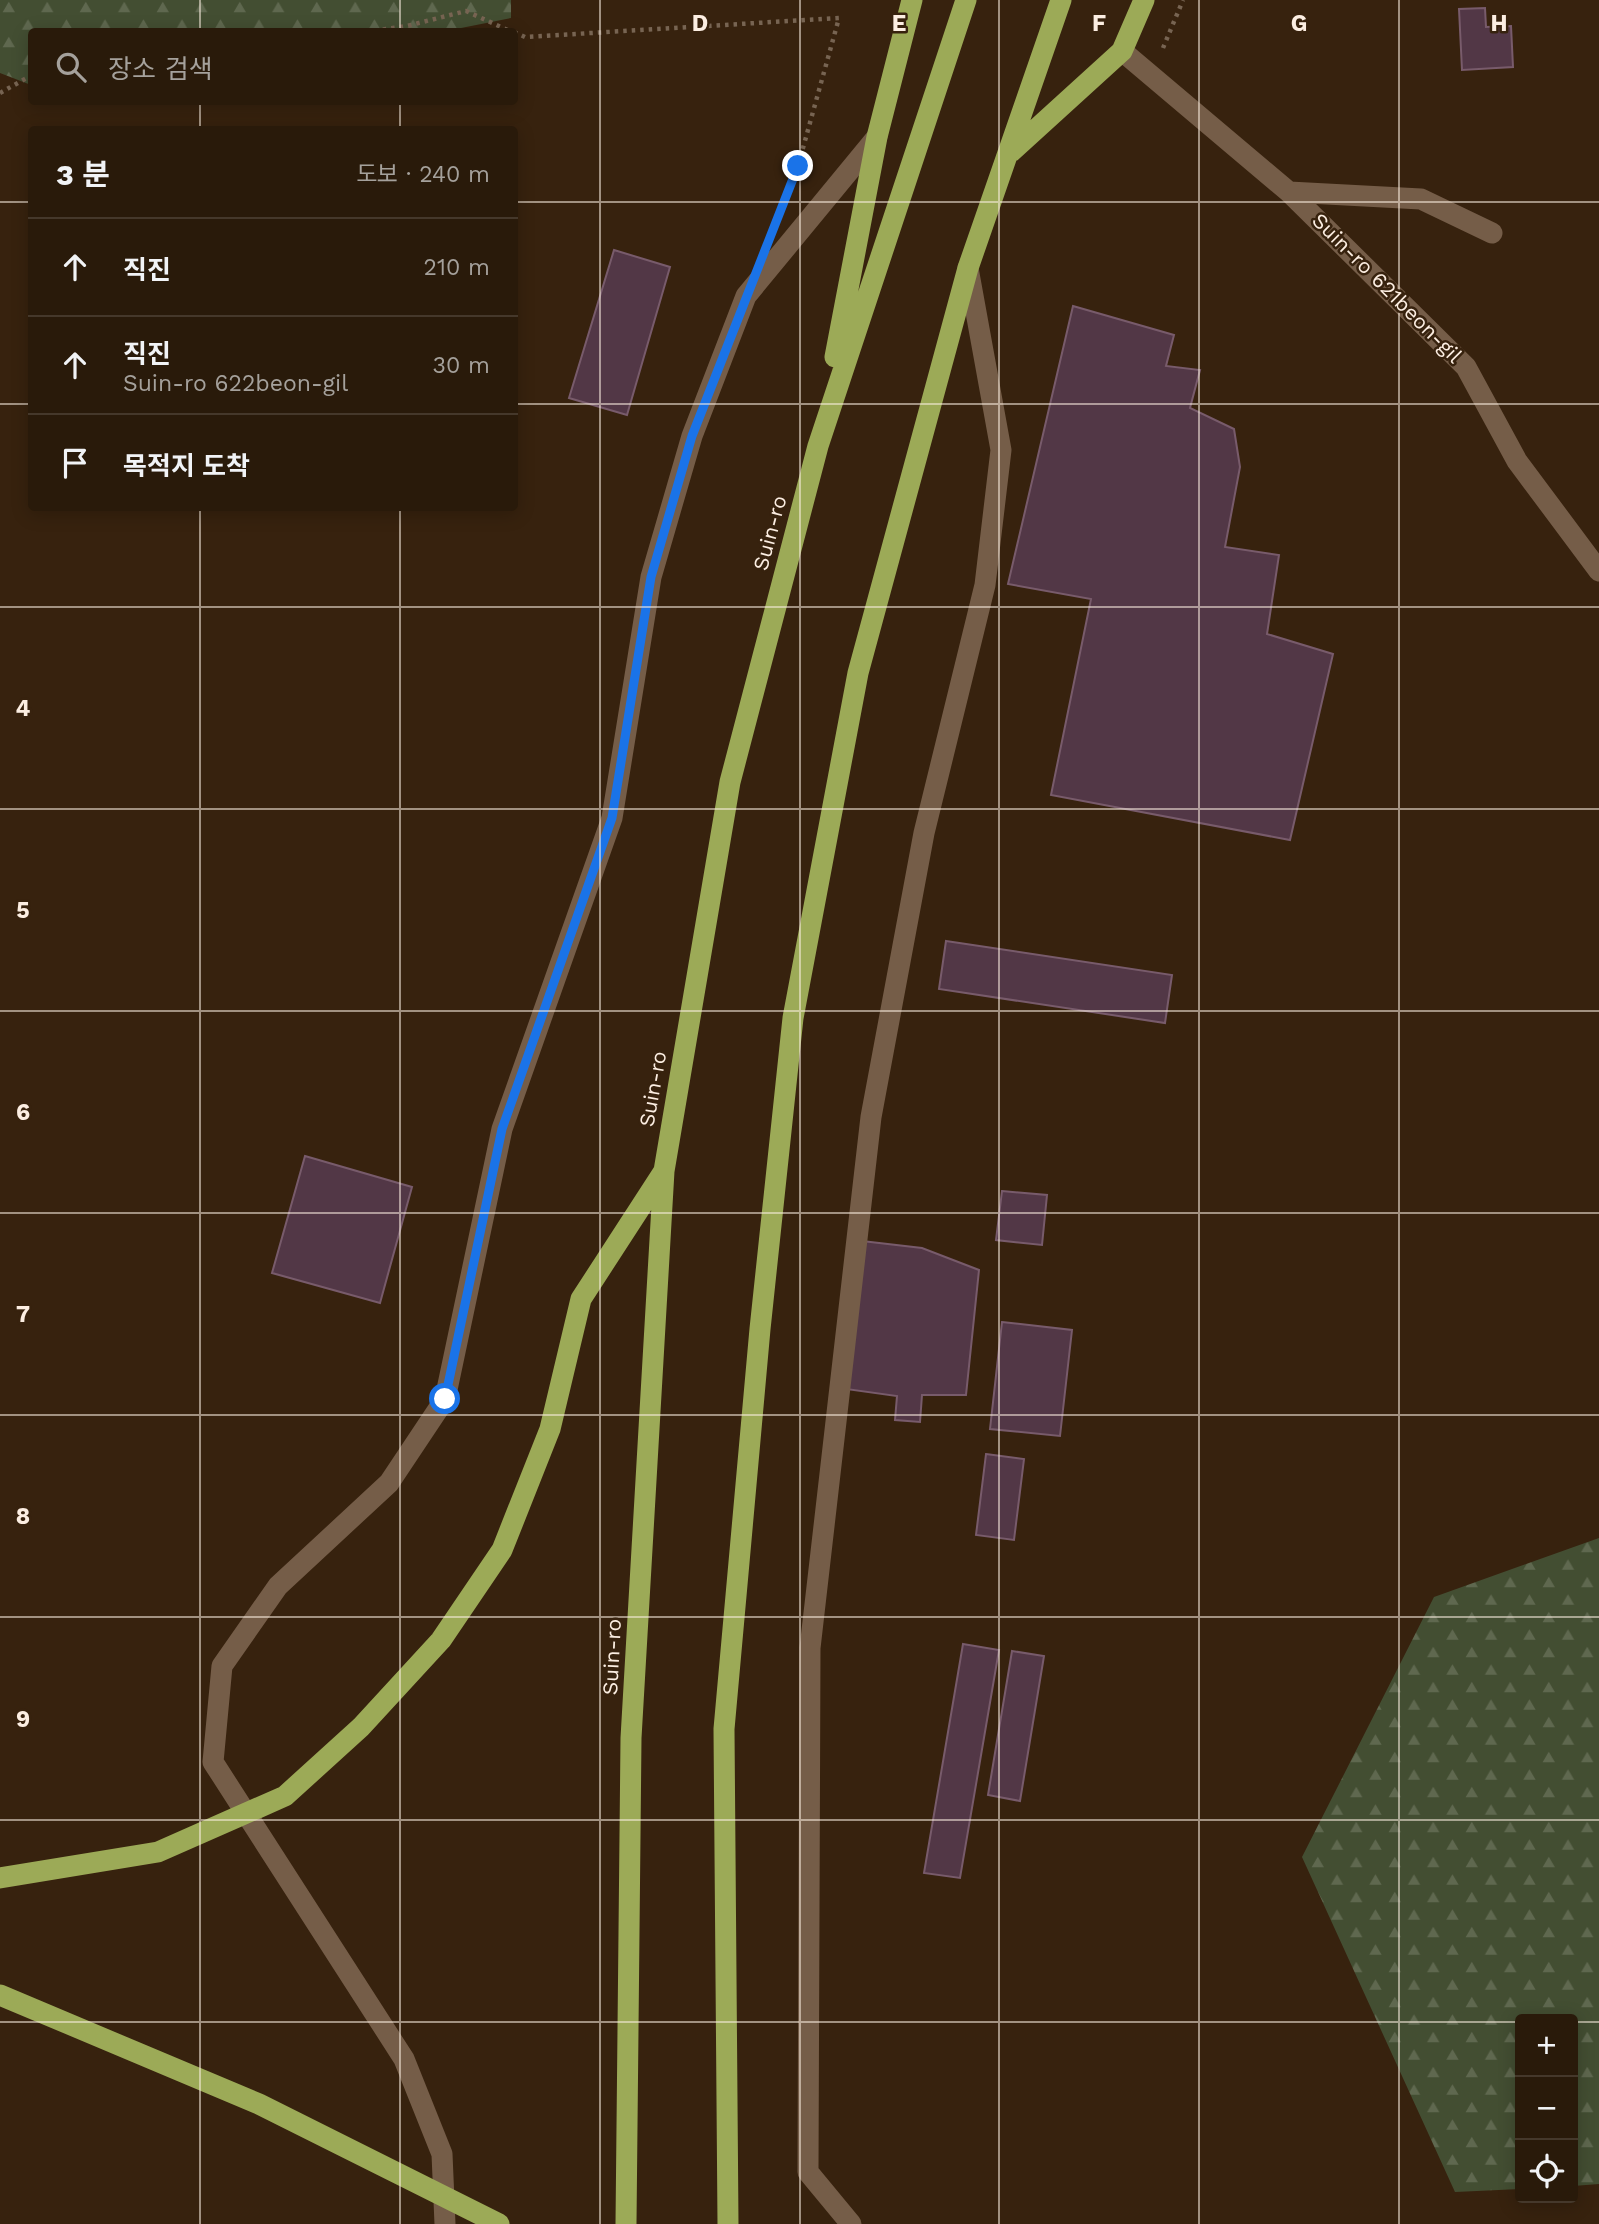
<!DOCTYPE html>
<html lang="ko">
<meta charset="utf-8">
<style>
:root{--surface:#291a0a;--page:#352718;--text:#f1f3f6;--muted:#a5a19c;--line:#45382b}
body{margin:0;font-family:"Work Sans","Noto Sans KR",sans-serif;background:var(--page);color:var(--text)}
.controls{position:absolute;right:21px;bottom:21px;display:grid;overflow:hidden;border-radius:7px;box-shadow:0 4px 18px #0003}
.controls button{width:63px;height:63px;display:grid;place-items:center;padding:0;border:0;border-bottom:2px solid var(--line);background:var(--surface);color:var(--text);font:35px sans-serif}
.stop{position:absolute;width:21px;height:21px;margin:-16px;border:5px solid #1a73e8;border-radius:50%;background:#fff}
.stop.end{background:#1a73e8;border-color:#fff;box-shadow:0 2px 7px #0008}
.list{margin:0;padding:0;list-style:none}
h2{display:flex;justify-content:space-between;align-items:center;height:91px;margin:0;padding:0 28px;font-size:30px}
h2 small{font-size:23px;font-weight:400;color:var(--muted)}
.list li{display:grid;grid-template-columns:46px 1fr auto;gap:21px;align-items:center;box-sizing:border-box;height:98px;padding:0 28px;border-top:2px solid var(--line)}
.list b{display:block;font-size:26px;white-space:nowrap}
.list p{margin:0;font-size:23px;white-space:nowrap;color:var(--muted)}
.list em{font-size:23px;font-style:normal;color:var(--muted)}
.icon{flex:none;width:38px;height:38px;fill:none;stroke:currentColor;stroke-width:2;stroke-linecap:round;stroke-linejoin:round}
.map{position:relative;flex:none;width:1599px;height:2224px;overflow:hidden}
.search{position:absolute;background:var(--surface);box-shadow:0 4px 18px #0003;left:28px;top:28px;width:490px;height:77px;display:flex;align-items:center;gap:18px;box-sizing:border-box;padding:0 24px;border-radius:7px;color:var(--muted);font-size:26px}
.panel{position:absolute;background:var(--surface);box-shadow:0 4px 18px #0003;left:28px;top:126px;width:490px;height:385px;border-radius:7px}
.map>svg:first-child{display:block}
.forest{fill:url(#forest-firs)}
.building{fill:#523746;stroke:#785b6b;stroke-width:2}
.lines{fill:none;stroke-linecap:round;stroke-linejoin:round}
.path{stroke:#776452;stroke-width:4.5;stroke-dasharray:3.5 5;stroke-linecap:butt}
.minor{stroke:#755d48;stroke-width:21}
.highway{stroke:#9caa57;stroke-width:21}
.route{stroke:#1a73e8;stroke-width:9}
.grid{fill:none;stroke:#fceee2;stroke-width:2;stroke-opacity:0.55}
.labels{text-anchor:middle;stroke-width:5;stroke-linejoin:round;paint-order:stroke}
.street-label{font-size:21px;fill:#fceee2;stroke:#37220e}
.grid-label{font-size:23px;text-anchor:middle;font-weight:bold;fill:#fceee2;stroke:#37220e;stroke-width:5;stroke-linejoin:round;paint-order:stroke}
</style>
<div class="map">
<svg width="1599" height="2224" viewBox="0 0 1599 2224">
<defs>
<pattern id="forest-firs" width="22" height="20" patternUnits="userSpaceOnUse" patternTransform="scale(1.75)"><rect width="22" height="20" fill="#434e32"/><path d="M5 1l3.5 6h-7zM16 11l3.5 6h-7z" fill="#5f684f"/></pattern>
</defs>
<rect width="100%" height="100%" fill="#37220e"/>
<!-- forest -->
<path class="forest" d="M0,0h511v18l-70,14h-409l-1,53 -31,-12z
M1599,1538v646l-26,2v-167h-53v170l-65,3 -153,-335 132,-260z"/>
<!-- building -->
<path class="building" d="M1485,8l1,19 25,-1 2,41 -51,3 -3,-61z
M614,250l56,17 -43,148 -58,-17z
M1073,306l101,29 -8,31 34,4 -10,38 44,21 6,38 -15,80 54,8 -12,79 66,20 -43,186 -239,-45 40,-196 -83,-15z
M946,941l226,34 -7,48 -226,-34z
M305,1156l107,31 -32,116 -108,-30z
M1002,1191l45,4 -5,50 -46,-5z
M862,1241l60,7 57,22 -13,125h-44l-2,27 -25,-2 2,-24 -51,-7z
M1002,1322l70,8 -12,106 -70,-7z
M986,1454l38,5 -10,81 -38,-5z
M963,1644l36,6 -39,228 -36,-5z
M1012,1651l32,5 -24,145 -32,-6z"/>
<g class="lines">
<!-- path -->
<path class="path" d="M366,32l41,-6 59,-15 46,21
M514,32l11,5 314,-19 -41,148 -14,35
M1163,48l20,-48
M0,93l32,-18"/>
<!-- minor -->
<path class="minor" d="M1122,51l167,141 177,175 51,94 82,110
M1289,192l132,7 71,34
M445,2224l-3,-70 -38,-95 -191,-297 9,-96 56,-80 111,-103 56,-84 57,-270 110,-311 39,-241 41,-141 54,-140 131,-159
M851,2224l-43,-52 2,-524 61,-531 53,-284 61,-248 16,-135 -33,-182"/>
<!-- highway -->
<path class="highway" d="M1011,152l111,-101 22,-51
M835,357l42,-220 35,-137
M0,1878l158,-26 127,-56 76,-69 80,-87 61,-90 48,-121 31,-130 83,-128
M0,1995l259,109 240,120
M626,2224l5,-486 33,-567 66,-389 88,-336 148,-446
M728,2224l-4,-495 36,-400 33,-311 65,-345 110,-405 93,-268"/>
</g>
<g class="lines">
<!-- route -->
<path class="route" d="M445,1399l57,-270 110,-311 39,-241 41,-141 106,-270"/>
</g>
<!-- grid -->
<path class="grid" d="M200,0v32M400,0v32M600,0v2224M800,0v2224M999,0v2224M1199,0v2224M1399,0v2224M200,102v28M400,102v28M0,202h32M514,202h1085M0,404h32M514,404h1085M200,508v1716M400,508v1716M0,607h1599M0,809h1599M0,1011h1599M0,1213h1599M0,1415h1599M0,1617h1599M0,1820h1599M0,2022h1520M1573,2022h26"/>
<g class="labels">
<!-- street labels -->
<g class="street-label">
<text transform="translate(1387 288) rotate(45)" y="7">Suin-ro 621beon-gil</text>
<text transform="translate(770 533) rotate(-75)" y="7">Suin-ro</text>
<text transform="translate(653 1089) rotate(-80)" y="7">Suin-ro</text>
<text transform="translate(612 1657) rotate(-87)" y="7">Suin-ro</text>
</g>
</g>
<g class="grid-label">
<text x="700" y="31">D</text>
<text x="899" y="31">E</text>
<text x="1099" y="31">F</text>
<text x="1299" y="31">G</text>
<text x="1499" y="31">H</text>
<text x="23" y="716">4</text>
<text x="23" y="918">5</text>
<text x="23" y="1120">6</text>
<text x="23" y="1322">7</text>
<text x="23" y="1524">8</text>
<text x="23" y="1727">9</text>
</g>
</svg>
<div class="controls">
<button>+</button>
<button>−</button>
<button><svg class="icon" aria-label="locate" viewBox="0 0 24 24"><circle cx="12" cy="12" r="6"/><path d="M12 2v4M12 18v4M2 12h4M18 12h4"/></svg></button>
</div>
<div class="stop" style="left:445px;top:1399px"></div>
<div class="stop end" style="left:798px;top:166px"></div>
<div class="search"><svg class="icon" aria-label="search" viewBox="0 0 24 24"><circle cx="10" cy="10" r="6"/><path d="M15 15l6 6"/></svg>장소 검색</div>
<section class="panel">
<h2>3 분<small>도보 · 240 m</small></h2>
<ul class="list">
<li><svg class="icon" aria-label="ahead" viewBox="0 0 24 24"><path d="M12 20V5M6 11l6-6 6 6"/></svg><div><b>직진</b></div><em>210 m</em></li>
<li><svg class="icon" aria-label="ahead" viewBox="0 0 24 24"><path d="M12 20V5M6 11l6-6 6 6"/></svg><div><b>직진</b><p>Suin-ro 622beon-gil</p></div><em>30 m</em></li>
<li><svg class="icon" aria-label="arrive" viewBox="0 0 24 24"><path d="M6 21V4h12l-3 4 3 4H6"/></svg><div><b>목적지 도착</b></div></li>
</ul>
</section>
</div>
